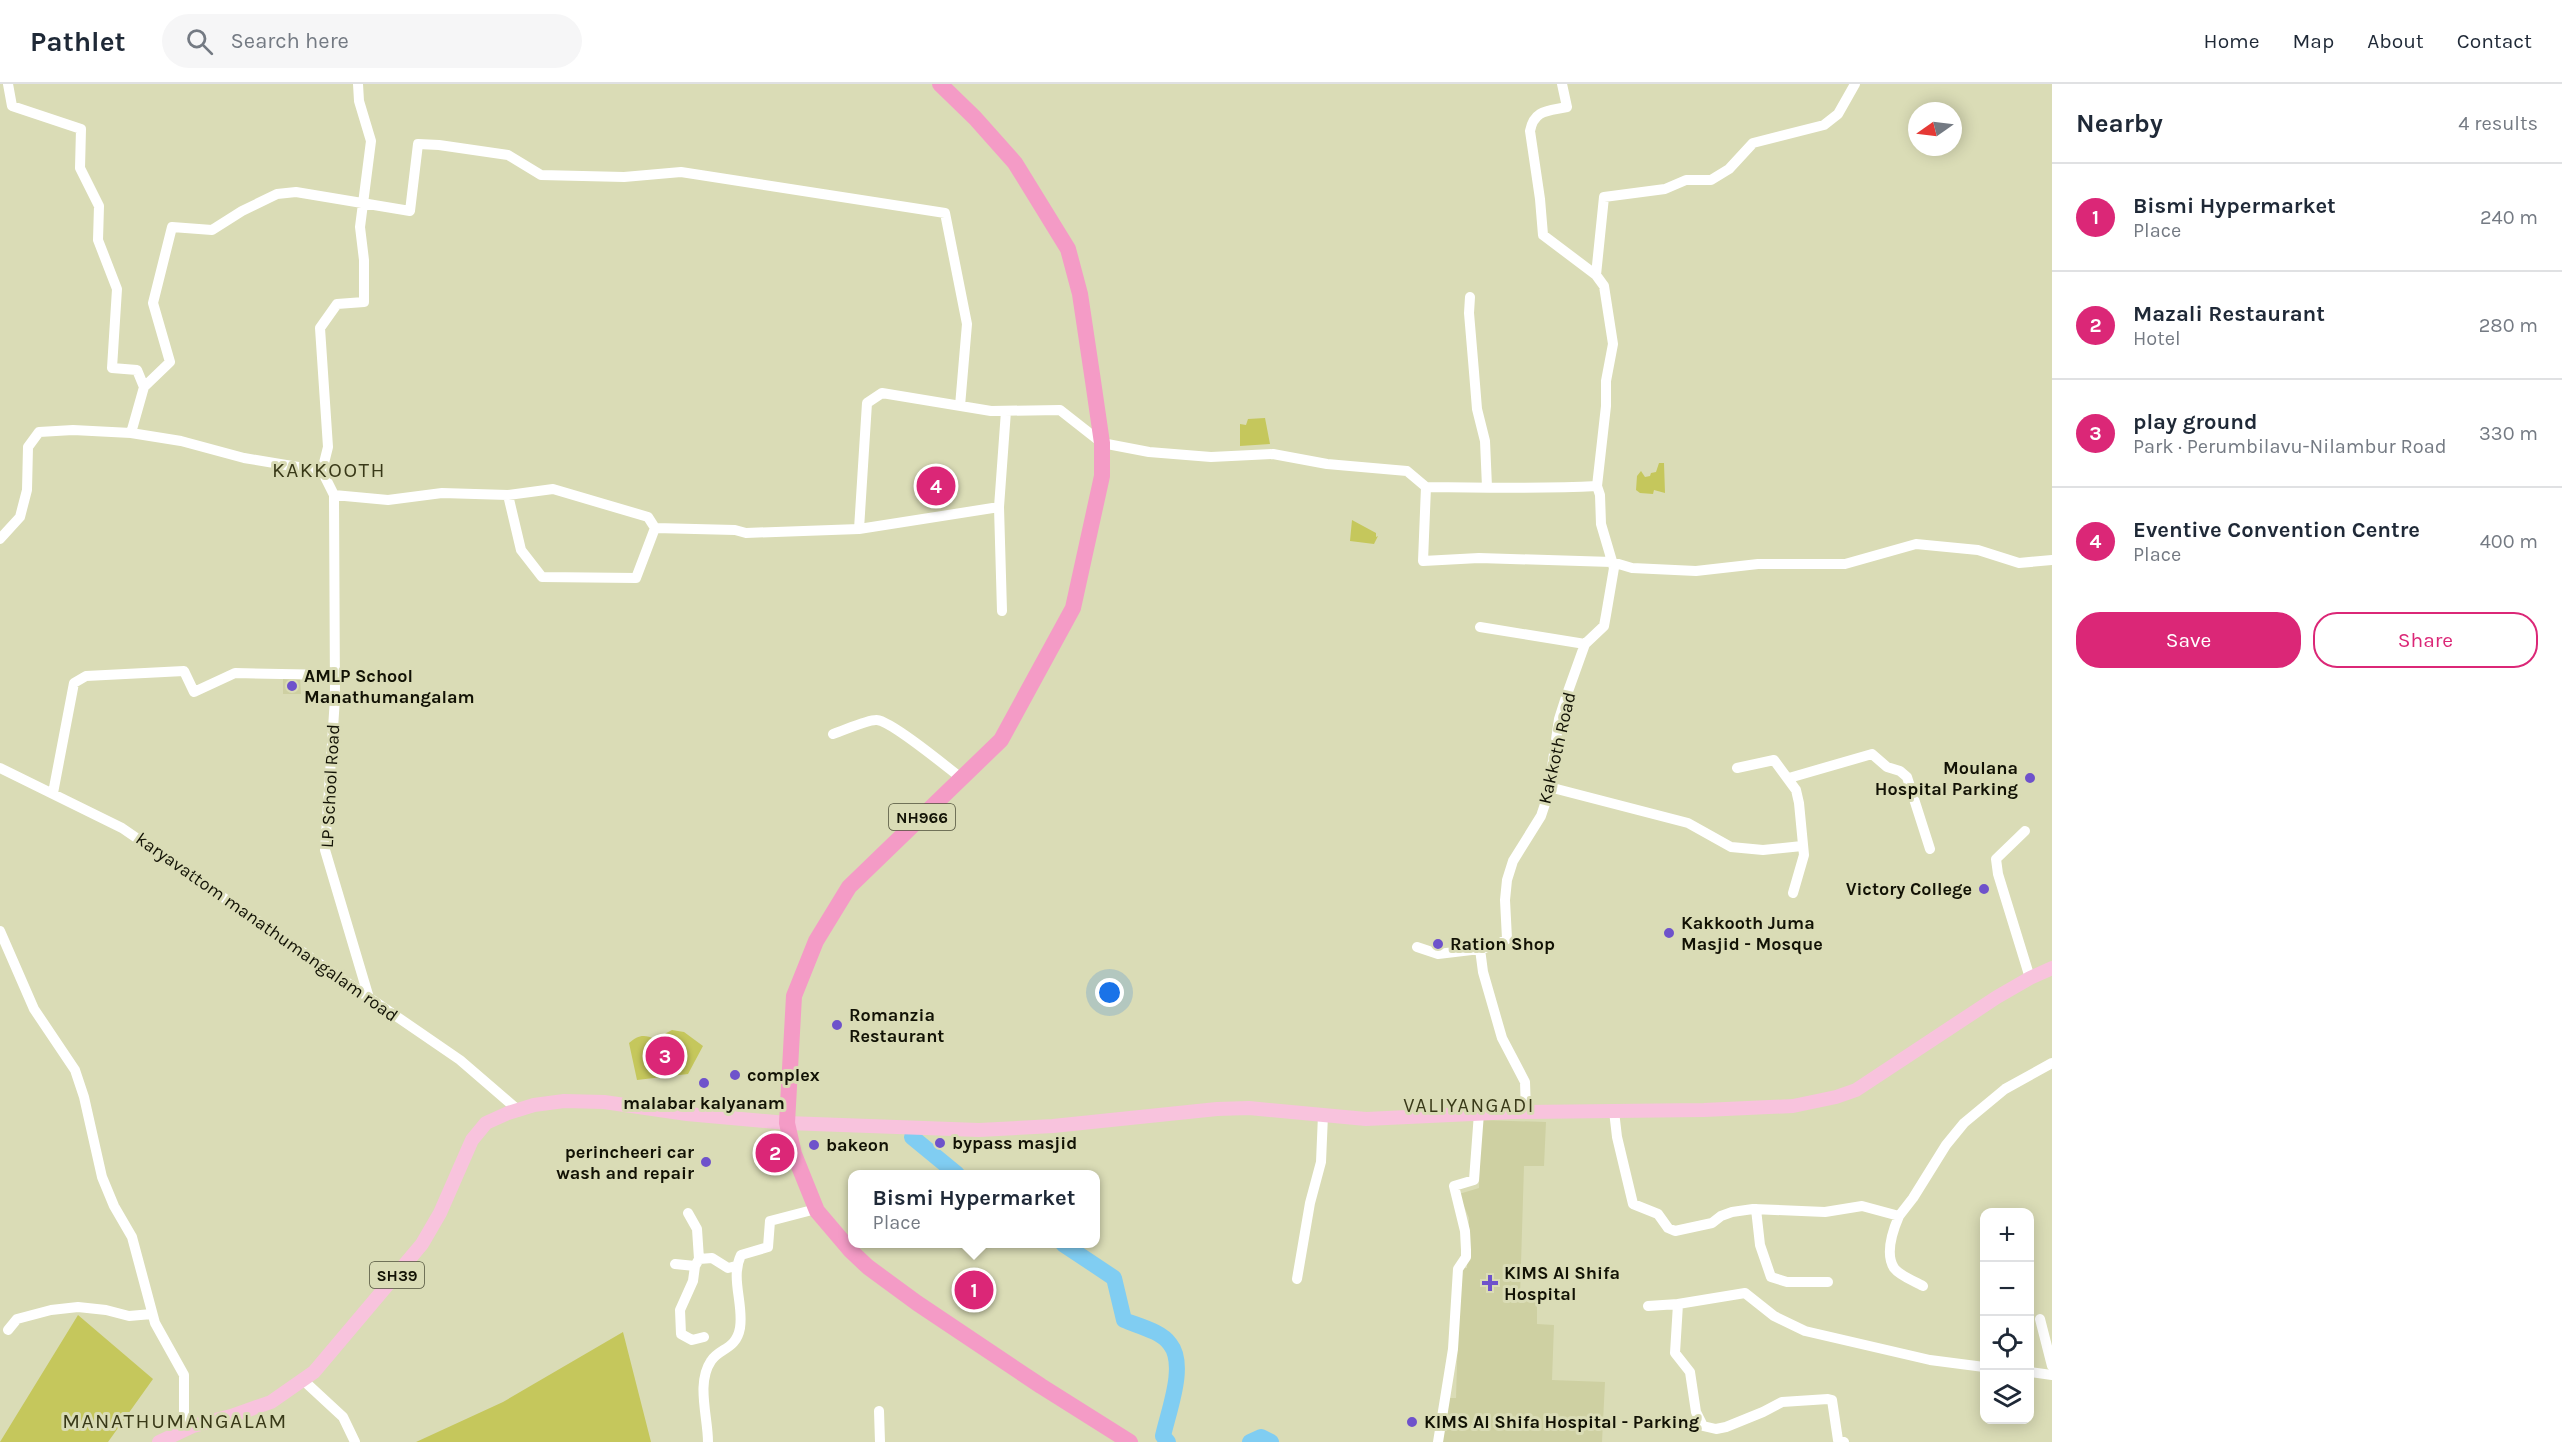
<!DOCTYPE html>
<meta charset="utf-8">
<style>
:root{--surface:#fff;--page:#f6f6f7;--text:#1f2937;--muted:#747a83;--line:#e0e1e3;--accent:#db2777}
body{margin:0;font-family:Karla,sans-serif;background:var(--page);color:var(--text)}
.controls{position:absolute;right:18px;bottom:18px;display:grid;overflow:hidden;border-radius:12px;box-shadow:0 3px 15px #0003}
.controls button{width:54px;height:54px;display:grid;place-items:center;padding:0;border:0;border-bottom:2px solid var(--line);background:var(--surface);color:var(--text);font:30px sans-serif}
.compass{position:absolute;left:1908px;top:18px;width:54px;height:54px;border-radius:50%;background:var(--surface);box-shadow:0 3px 15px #0003;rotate:256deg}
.you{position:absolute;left:1110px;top:909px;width:21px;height:21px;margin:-15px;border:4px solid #fff;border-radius:50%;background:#1a73e8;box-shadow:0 0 0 9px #1a73e833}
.badge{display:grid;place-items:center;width:39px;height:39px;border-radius:50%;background:var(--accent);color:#fff;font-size:20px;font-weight:700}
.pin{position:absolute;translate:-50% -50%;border:3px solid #fff;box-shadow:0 2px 6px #0006}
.popup{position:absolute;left:848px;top:1086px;width:252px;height:78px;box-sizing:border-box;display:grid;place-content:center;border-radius:12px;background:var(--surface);filter:drop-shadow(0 2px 4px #0005);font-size:20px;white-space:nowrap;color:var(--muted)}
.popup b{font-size:22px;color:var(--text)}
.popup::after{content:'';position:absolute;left:50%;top:100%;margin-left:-12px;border:12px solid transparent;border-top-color:var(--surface)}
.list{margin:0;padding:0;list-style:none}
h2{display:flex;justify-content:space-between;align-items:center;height:78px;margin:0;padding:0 24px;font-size:26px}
h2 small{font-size:20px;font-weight:400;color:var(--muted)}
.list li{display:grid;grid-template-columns:39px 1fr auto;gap:18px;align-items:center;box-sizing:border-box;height:108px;padding:0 24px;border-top:2px solid var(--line)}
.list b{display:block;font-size:22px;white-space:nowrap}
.list p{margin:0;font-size:20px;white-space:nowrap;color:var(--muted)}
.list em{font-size:20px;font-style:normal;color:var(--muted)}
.actions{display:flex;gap:12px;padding:18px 24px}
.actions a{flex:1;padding:14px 0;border:2px solid var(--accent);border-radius:24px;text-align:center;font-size:21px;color:var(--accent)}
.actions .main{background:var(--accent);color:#fff}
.icon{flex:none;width:33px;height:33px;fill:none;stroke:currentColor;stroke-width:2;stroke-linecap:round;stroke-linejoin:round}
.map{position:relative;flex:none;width:2052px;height:1358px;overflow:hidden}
header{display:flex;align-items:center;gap:36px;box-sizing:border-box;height:84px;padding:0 30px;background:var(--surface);border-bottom:2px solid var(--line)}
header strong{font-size:28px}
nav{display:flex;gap:33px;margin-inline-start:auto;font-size:21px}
.search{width:420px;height:54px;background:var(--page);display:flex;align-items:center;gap:15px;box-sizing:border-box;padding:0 21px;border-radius:33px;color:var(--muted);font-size:22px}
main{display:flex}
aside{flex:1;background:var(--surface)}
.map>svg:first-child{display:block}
.built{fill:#ced0a2}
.green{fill:#c5c75c}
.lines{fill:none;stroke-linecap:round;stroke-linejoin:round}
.river{stroke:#80cdf2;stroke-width:16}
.minor{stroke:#fff;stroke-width:10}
.major{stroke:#f8c3dd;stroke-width:14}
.highway{stroke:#f49bc6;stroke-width:16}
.poi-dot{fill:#6e52cb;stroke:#dadcb6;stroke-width:2}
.labels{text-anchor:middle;stroke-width:6;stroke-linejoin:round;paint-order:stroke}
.shield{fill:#dadcb6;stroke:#4e4f3a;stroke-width:1.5}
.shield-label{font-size:16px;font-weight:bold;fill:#121205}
.poi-label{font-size:18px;font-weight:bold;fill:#121205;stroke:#dadcb6;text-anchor:start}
.street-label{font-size:18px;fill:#121205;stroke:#dadcb6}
.neighbourhood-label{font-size:20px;letter-spacing:1.5px;fill:#393918;stroke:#dadcb6}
.quarter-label{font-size:21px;letter-spacing:1.5px;fill:#393918;stroke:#dadcb6}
</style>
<header>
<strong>Pathlet</strong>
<div class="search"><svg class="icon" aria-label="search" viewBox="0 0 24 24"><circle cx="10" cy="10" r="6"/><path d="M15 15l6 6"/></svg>Search here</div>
<nav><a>Home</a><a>Map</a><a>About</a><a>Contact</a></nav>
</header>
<main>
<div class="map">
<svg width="2052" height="1358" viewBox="0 0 2052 1358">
<rect width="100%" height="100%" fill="#dadcb6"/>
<!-- built -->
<path class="built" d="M283,594h17l1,16h-18z
M1481,1036l65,2 -2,44h-20l-4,130 17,1v27l17,1 -2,55 53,2 -3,60h-161l6,-44h9l4,-130h7l2,-50 -10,-24 20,-6z"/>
<!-- green -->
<path class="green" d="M1265,334l5,26 -30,2v-22l6,1 2,-6z
M1659,379h5l1,30 -11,-3 -1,4 -13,-1 -4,-3 1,-14 4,-5 4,6 5,-1 1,-3 5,-1z
M1352,436l24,13v4l2,-1 -4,8 -24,-3z
M672,946l12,2 19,14 -15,28 -51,6 -8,-37c9,-8 15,-9 26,-4z
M78,1231l75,64 -45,63h-108z
M623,1248l28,110h-235l87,-40z"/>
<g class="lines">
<!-- river -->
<path class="river" d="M912,1053l45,37
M1063,1160l51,34 10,42c14,6 37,11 46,24 17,21 -2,68 -7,92l5,6
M1250,1358l11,-5 10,5"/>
<!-- minor -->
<path class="minor" d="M8,0l4,22 69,23 -1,39 19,38 -1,34 19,49 -5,79 25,2 7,17 -13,46 50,8 63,17 78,13 12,24 54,5 54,-7 66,2 13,55 21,27 94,1 19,-50 80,2 11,3 113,-4 8,-126 15,-10 109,18 69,-1 42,33 47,9 62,5 62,-3 54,10 80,7 19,16
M1562,0l5,23c-18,4 -33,2 -37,24l10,68 3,36 53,40 8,11 9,58 -7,37v25l-9,80
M1596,191l8,-78 61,-8 21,-9h25l18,-11 24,-26 71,-18 14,-11 17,-30
M1470,213l-1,16 5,59 3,37 8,32 2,46
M144,303l26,-25 -17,-59 19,-76 40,3 30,-19 35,-17 19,-2 114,19 8,-67 21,1 69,10 33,20 83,2 57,-5 264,41 22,111 -7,82
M322,387l6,-24 -8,-119 17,-24 27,-2v-42l-4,-33 11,-86 -12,-40 -1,-17
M1426,403c57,1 114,2 171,-1l3,9 1,29 13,44 -8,47 -2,11 -19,18 -19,53 -7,22 -11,76 -7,21 -28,45 -6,19 -2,20 2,39 -12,7 -15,3 3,23 19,66 23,44 1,30
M1426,403l-3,74 56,-3 133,4 20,6 64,3 62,-7h87l71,-20 62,6 41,13 33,-3
M334,411l1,203 -10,152 44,148
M508,411l45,-6 95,28 7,11
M859,445l140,-22
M0,455l20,-22 7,-27 1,-43 11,-15 34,-2 58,3
M1002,527l-3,-104 7,-96
M1480,543l105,17
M833,650c10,-3 35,-15 44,-14 14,1 70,47 84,58
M0,684l122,60 338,232 58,50
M1737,684l37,-8 22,30 3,13 5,52 -11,38
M1789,694l83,-24 15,13 13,4 7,6 23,72
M1549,703l139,36 43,24 32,3 39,-4
M53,709l21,-110 12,-7 98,-5 10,21 41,-19 100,2
M2025,747l-29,28 2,15 32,104
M0,847l34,78 41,61 9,27 18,80 12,29 18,31 23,86 29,52v55
M1417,863l21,7 42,-5
M1614,1027l3,26 16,67 25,10 10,14 7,3 37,-8 9,-7 11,-4 21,-3 72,3 37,-6 37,10 14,-18 33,-53 18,-22 41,-34 47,-26
M1756,1125l4,36 11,32 16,5h41
M688,1129l9,16 2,30
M1899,1132c-6,14 -14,38 -5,52 6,8 20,13 29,18
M675,1180l20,2
M1297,1195l13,-76 11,-41 2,-47
M1648,1222l30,-2
M2040,1235l12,47
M8,1246l9,-11 34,-9 27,-3 28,3 23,6 23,-2
M704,1253l-12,3 -11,-6 -1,-24 13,-29 2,-15 4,-7 13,-1 16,10 8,-2
M2030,1288l22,3
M303,1296l40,37 12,25
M879,1327l1,31
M708,1358c0,-25 -12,-59 3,-81 8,-13 25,-11 29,-33 4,-24 -10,-50 1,-73l27,-8 2,-26 46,-12
M1438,1358l15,-93 5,-80 8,-12v-7l-1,-19 -11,-45 20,-6 5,-67
M1844,1358l-6,-2 -6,-40 -4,-1 -46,3 -19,10 -37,15 -10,2 -13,-3 -7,-14 -6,-40 -15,-19 3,-49 67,-11 29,23 31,15 125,29 54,7"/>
<!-- major -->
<path class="major" d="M159,1358l34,-16 38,-10 40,-14 43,-30 108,-128 18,-31 32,-73 14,-17 22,-10 26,-8 30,-4 40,1 83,12 100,9 192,7 74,-4 164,-17 32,-1 117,11 148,-7 190,-2 89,-4 43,-9 20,-7 141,-93 33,-19 22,-10"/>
<!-- highway -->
<path class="highway" d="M940,0l35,34 40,45 53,86 12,45 13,87 9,62v33l-29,132 -72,132 -152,147 -33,54 -22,55 -7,127 7,31 23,57 34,40 17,16 49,36 124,83 89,56"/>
</g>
<!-- markers -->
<g class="poi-dot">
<circle cx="292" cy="602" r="6"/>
<circle cx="2030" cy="694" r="6"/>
<circle cx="1984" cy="805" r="6"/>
<circle cx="1669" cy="849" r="6"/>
<circle cx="1438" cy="860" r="6"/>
<circle cx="837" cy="941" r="6"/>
<circle cx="735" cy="991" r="6"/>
<circle cx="704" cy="999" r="6"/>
<circle cx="940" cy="1059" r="6"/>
<circle cx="814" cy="1061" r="6"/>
<circle cx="706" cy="1078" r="6"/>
<path d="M1487 1190h6v6h6v6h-6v6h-6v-6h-6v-6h6z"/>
<circle cx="1412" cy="1338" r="6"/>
</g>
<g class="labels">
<!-- shield labels -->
<g class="shield">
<rect x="889" y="720" width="66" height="26" rx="4.5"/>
<rect x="370" y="1178" width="54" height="26" rx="4.5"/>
</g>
<g class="shield-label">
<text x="922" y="739">NH966</text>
<text x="397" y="1197">SH39</text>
</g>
<!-- poi labels -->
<g class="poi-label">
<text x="304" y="598">AMLP School<tspan x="304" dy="21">Manathumangalam</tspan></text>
<text x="2018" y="690" text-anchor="end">Moulana<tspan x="2018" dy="21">Hospital Parking</tspan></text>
<text x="1972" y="811" text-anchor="end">Victory College</text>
<text x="1681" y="845">Kakkooth Juma<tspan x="1681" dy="21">Masjid - Mosque</tspan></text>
<text x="1450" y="866">Ration Shop</text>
<text x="849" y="937">Romanzia<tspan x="849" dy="21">Restaurant</tspan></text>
<text x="747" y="997">complex</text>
<text x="704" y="1025" text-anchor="middle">malabar kalyanam</text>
<text x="952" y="1065">bypass masjid</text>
<text x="826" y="1067">bakeon</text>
<text x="694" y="1074" text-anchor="end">perincheeri car<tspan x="694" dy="21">wash and repair</tspan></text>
<text x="1504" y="1195">KIMS Al Shifa<tspan x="1504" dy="21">Hospital</tspan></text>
<text x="1424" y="1344">KIMS Al Shifa Hospital - Parking</text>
</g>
<!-- street labels -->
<g class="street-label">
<text transform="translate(1557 664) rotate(-77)" y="6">Kakkoth Road</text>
<text transform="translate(330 702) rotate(-87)" y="6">LP School Road</text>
<text transform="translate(267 843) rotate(35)" y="6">karyavattom manathumangalam road</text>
</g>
<!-- neighbourhood labels -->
<g class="neighbourhood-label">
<text x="1469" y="1028">VALIYANGADI</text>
</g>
<!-- quarter labels -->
<g class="quarter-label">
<text x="329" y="393">KAKKOOTH</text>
<text x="175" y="1344">MANATHUMANGALAM</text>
</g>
</g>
</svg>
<div class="controls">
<button>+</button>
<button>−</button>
<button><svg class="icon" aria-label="locate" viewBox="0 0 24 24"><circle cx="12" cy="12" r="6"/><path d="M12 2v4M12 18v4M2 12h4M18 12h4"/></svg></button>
<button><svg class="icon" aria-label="layers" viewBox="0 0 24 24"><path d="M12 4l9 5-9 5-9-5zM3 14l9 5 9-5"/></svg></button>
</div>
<svg class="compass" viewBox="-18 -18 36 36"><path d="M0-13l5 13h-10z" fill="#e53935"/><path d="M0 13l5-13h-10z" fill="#747a83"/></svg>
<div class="you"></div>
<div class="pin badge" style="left:974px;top:1206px">1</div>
<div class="popup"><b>Bismi Hypermarket</b>Place</div>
<div class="pin badge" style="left:775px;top:1069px">2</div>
<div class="pin badge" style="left:665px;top:972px">3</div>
<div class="pin badge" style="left:936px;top:402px">4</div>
</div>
<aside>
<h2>Nearby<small>4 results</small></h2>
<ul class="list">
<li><span class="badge">1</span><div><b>Bismi Hypermarket</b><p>Place</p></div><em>240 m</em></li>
<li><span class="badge">2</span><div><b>Mazali Restaurant</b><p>Hotel</p></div><em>280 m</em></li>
<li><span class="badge">3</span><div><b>play ground</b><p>Park · Perumbilavu-Nilambur Road</p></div><em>330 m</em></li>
<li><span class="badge">4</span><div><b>Eventive Convention Centre</b><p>Place</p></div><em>400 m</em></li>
</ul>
<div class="actions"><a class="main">Save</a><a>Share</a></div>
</aside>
</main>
